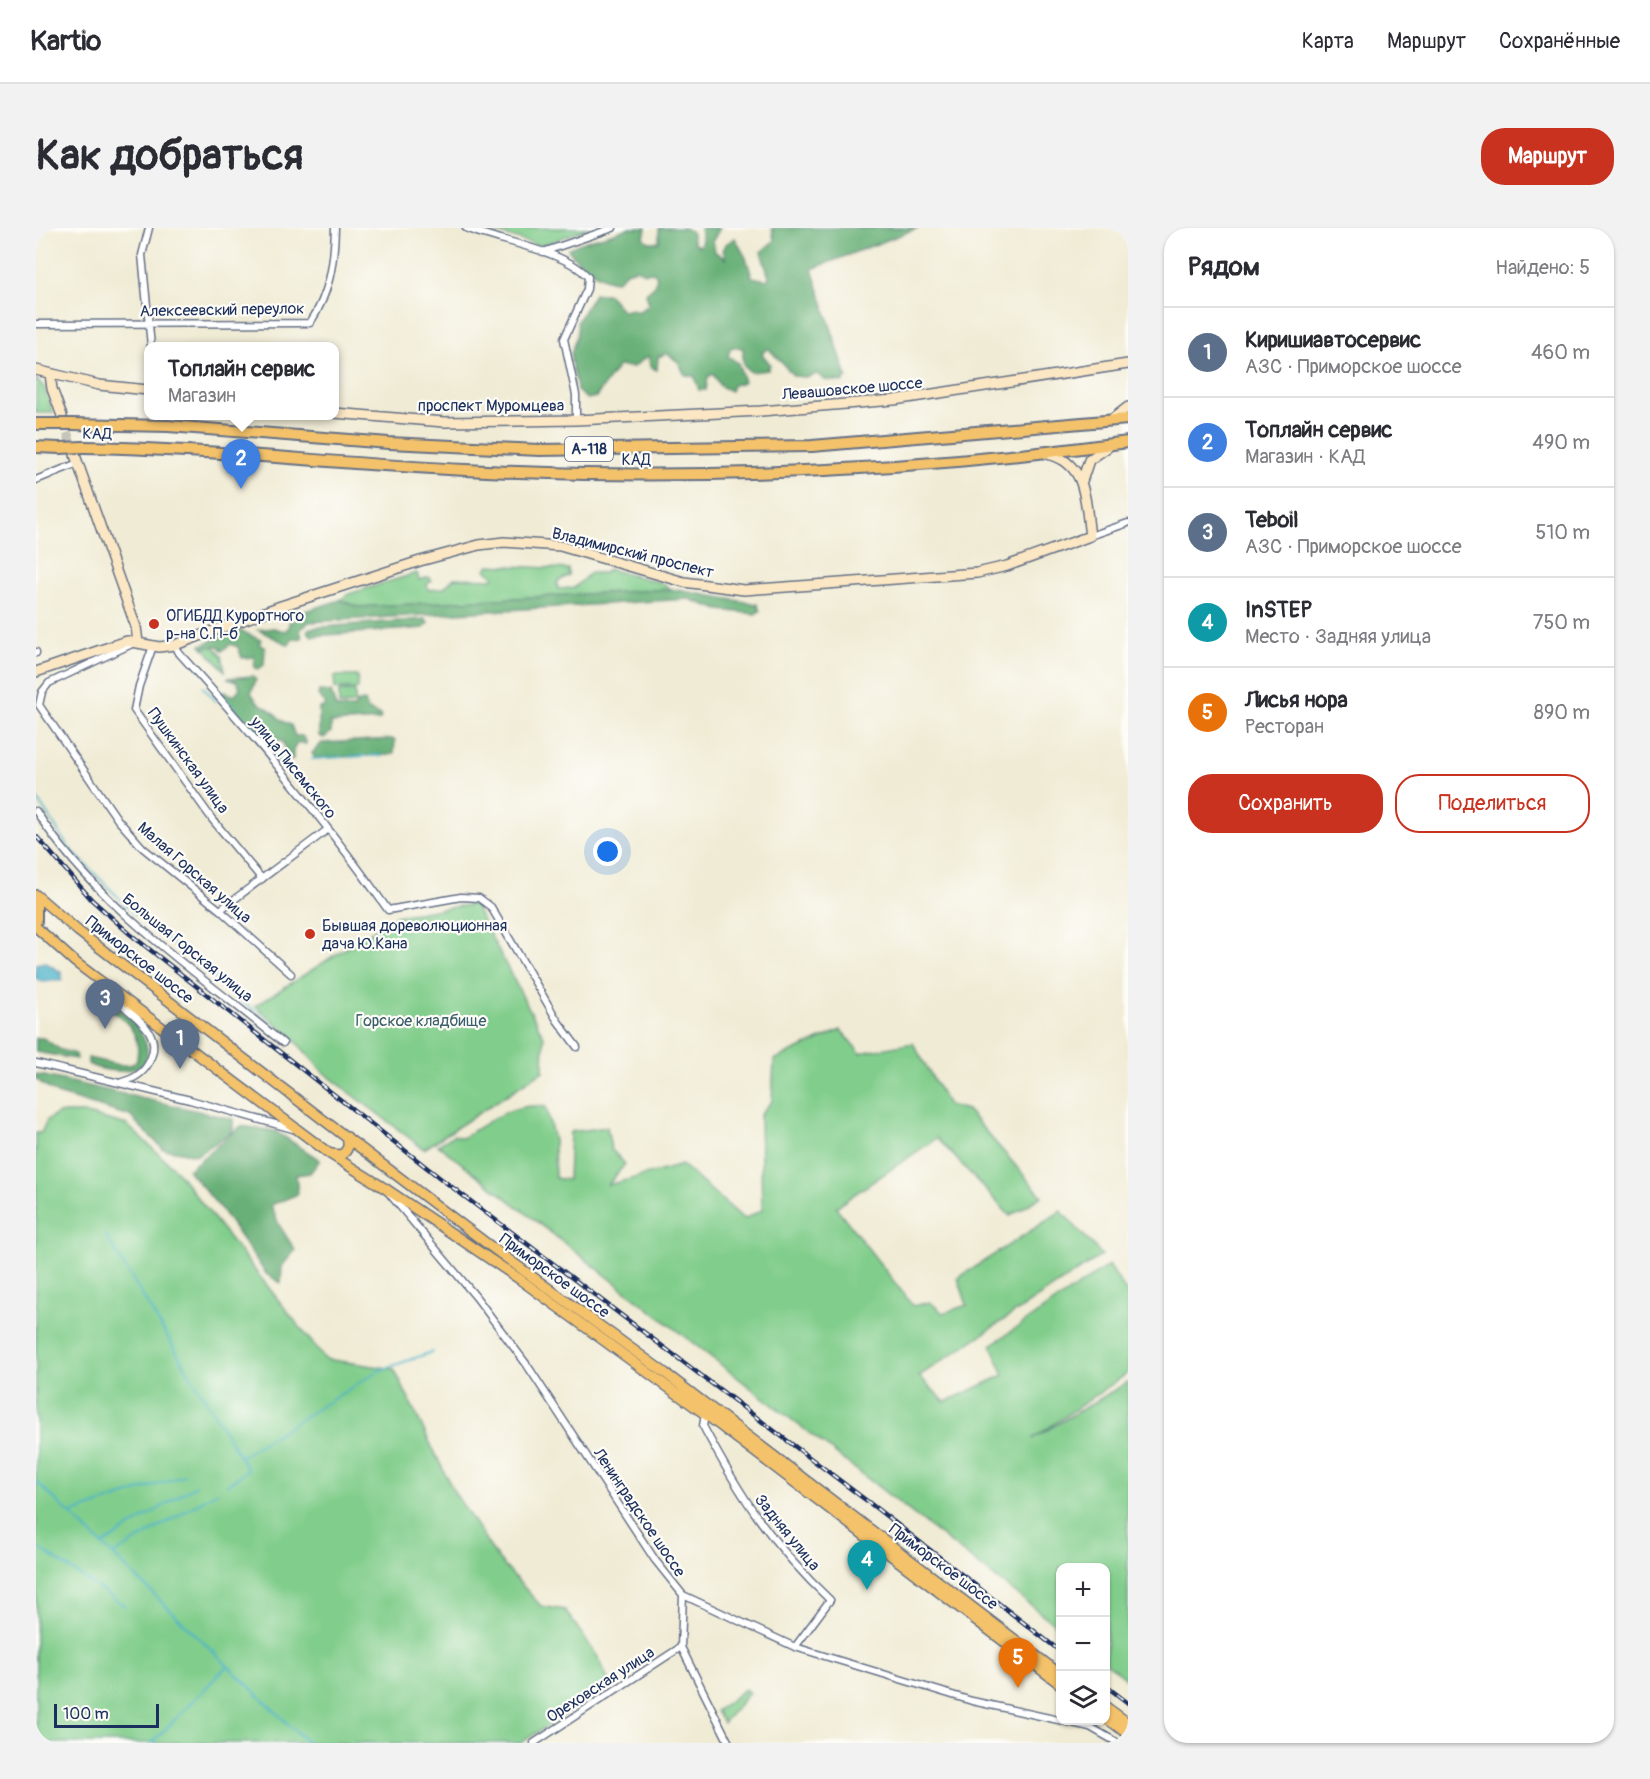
<!DOCTYPE html>
<html lang="ru">
<meta charset="utf-8">
<style>
:root{--surface:#fff;--page:#f2f2f3;--text:#2b2b33;--muted:#7c7c81;--line:#e1e1e2;--accent:#c8321e}
body{margin:0;font-family:Pangolin,sans-serif;background:var(--page);color:var(--text)}
.controls{position:absolute;right:18px;bottom:18px;display:grid;overflow:hidden;border-radius:12px;box-shadow:0 2px 4px #0004}
.controls button{width:54px;height:54px;display:grid;place-items:center;padding:0;border:0;border-bottom:2px solid var(--line);background:var(--surface);color:var(--text);font:30px sans-serif}
.scale{position:absolute;left:18px;bottom:15px;width:105px;box-sizing:border-box;padding-left:6px;border:3px solid #1b2f5e;border-top:0;font-size:16px;line-height:21px;white-space:nowrap;color:#1b2f5e;-webkit-text-stroke:4px #fdfcf7;paint-order:stroke}
.you{position:absolute;left:572px;top:624px;width:21px;height:21px;margin:-15px;border:4px solid #fff;border-radius:50%;background:#1a73e8;box-shadow:0 0 0 9px #1a73e833}
.badge{display:grid;place-items:center;width:39px;height:39px;border-radius:50%;background:var(--accent);color:#fff;font-size:20px;font-weight:700}
.pin{position:absolute;translate:-50% -50px;filter:drop-shadow(0 2px 3px #0008)}
.pin::after{content:'';position:absolute;top:32px;width:21px;height:18px;background:inherit;clip-path:polygon(0 0,100% 0,50% 100%)}
.popup{position:absolute;left:108px;top:114px;width:195px;height:78px;box-sizing:border-box;display:grid;place-content:center;border-radius:12px;background:var(--surface);filter:drop-shadow(0 2px 4px #0005);font-size:20px;white-space:nowrap;color:var(--muted)}
.popup b{font-size:22px;color:var(--text)}
.popup::after{content:'';position:absolute;left:50%;top:100%;margin-left:-12px;border:12px solid transparent;border-top-color:var(--surface)}
.list{margin:0;padding:0;list-style:none}
h2{display:flex;justify-content:space-between;align-items:center;height:78px;margin:0;padding:0 24px;font-size:26px}
h2 small{font-size:20px;font-weight:400;color:var(--muted)}
.list li{display:grid;grid-template-columns:39px 1fr auto;gap:18px;align-items:center;box-sizing:border-box;height:90px;padding:0 24px;border-top:2px solid var(--line)}
.list b{display:block;font-size:22px;white-space:nowrap}
.list p{margin:0;font-size:20px;white-space:nowrap;color:var(--muted)}
.list em{font-size:20px;font-style:normal;color:var(--muted)}
.actions{display:flex;gap:12px;padding:18px 24px}
.actions a{flex:1;padding:14px 0;border:2px solid var(--accent);border-radius:24px;text-align:center;font-size:21px;color:var(--accent)}
.actions .main{background:var(--accent);color:#fff}
.icon{flex:none;width:33px;height:33px;fill:none;stroke:currentColor;stroke-width:2;stroke-linecap:round;stroke-linejoin:round}
.map{position:relative;flex:none;width:1092px;height:1515px;overflow:hidden;border-radius:24px}
header{display:flex;align-items:center;gap:36px;box-sizing:border-box;height:84px;padding:0 30px;background:var(--surface);border-bottom:2px solid var(--line)}
header strong{font-size:28px}
nav{display:flex;gap:33px;margin-inline-start:auto;font-size:21px}
.intro{display:flex;align-items:center;justify-content:space-between;box-sizing:border-box;height:144px;padding:0 36px}
h1{margin:0;font-size:42px}
.button{padding:15px 27px;border-radius:24px;background:var(--accent);color:#fff;font-size:21px;font-weight:700}
main{display:flex;gap:36px;padding:0 36px}
aside{flex:1;background:var(--surface);border-radius:24px;box-shadow:0 2px 4px #0004}
.map>svg:first-child{display:block}
.green{fill:#81cd8b;stroke:#4e7e74;stroke-width:1.5}
.forest{fill:#68b077;stroke:#42706a;stroke-width:1.5}
.water{fill:#4bb3c9;stroke:#337194;stroke-width:1.5}
.lines{fill:none;stroke-linecap:round;stroke-linejoin:round}
.stream{stroke:#4bb3c9;stroke-width:2}
.secondary-tunnel{stroke:#c5c5bc;stroke-width:9;stroke-dasharray:9 4.5;stroke-linecap:butt}
.street-casing{stroke:#667187;stroke-width:9}
.secondary-casing{stroke:#667187;stroke-width:12}
.primary-casing{stroke:#667187;stroke-width:12}
.highway-casing{stroke:#667187;stroke-width:14}
.street{stroke:#fff;stroke-width:6}
.secondary{stroke:#fbe7c3;stroke-width:9}
.primary{stroke:#f4c26a;stroke-width:9}
.highway{stroke:#f4c26a;stroke-width:10}
.rail-casing{stroke:#1b2f5e;stroke-width:4.5}
.rail{stroke:#fdfcf7;stroke-width:2;stroke-dasharray:7;stroke-linecap:butt}
.highway-bridge-casing{stroke:#667187;stroke-width:14;stroke-linecap:butt}
.highway-bridge{stroke:#f4c26a;stroke-width:10}
.poi-dot{fill:#c8321e;stroke:#fdfcf7;stroke-width:2}
.labels{text-anchor:middle;stroke-width:4.5;stroke-linejoin:round;paint-order:stroke}
.shield{fill:#fdfcf7;stroke:#5f6c8c;stroke-width:1.5}
.shield-label{font-size:15px;font-weight:bold;fill:#1b2f5e}
.street-label{font-size:16px;fill:#1b2f5e;stroke:#fdfcf7}
.poi-label{font-size:16px;fill:#1b2f5e;stroke:#fdfcf7;text-anchor:start}
.park-label{font-size:16px;fill:#3a5e6c;stroke:#fdfcf7}
</style>
<header>
<strong>Kartio</strong>
<nav><a>Карта</a><a>Маршрут</a><a>Сохранённые</a></nav>
</header>
<div class="intro"><h1>Как добраться</h1><a class="button">Маршрут</a></div>
<main>
<div class="map">
<svg width="1092" height="1515" viewBox="0 0 1092 1515">
<rect width="100%" height="100%" fill="#fdfcf7"/>
<filter id="ink" filterUnits="userSpaceOnUse"><feTurbulence type="fractalNoise" baseFrequency=".0167" numOctaves="2"/><feDisplacementMap in="SourceGraphic" scale="12" xChannelSelector="R" yChannelSelector="G"/><feConvolveMatrix kernelMatrix="1 2 1 2 8 2 1 2 1" color-interpolation-filters="sRGB"/></filter>
<filter id="wash" filterUnits="userSpaceOnUse"><feTurbulence type="fractalNoise" baseFrequency=".008" numOctaves="4" result="noise"/><feDisplacementMap in="SourceGraphic" scale="24" xChannelSelector="R" yChannelSelector="G"/><feGaussianBlur stdDeviation="1.35" result="paint"/><feColorMatrix in="noise" values="0 0 0 0 0 0 0 0 0 0 0 0 0 0 0 0 0 1.4 0 .05"/><feComposite in="paint" operator="in"/></filter>
<g filter="url(#wash)">
<rect width="100%" height="100%" fill="#f0ebd4"/>
<!-- green -->
<path class="green" d="M445,0h108l-49,18z
M0,151l8,8 9,26h-17z
M453,337l79,4 1,6 -12,7 1,7 16,-1 16,-15h15l3,-4 54,14 9,6 -312,18 -19,-7 9,-6 68,-21 2,7 10,-3 3,4 -5,3 1,6 16,-2 10,-10 38,1 2,-3 -9,-6z
M178,418l8,10 3,15 -22,-24z
M298,448h24v13h-23z
M303,463h16v13l-16,1z
M438,676l70,133 -1,34 -119,78 -101,-77 -32,-36 -36,-30 141,-90z
M805,802l19,23 53,-10 35,62 19,5 75,86 -32,20 -73,-78 -101,69 77,99 17,-4 13,11 24,-8 -9,-27 103,-67 41,44 -183,121 26,26 59,-27 -13,-30 118,-80 19,30v78l-96,66 96,-57v298l-22,-17v-95h-46v60l-622,-483 16,-10 8,3c27,-16 51,-37 84,-31l8,33 1,38 13,2 2,-48 37,-5 4,22 14,15 -17,21 74,-20 62,54 18,-9 -2,-95 12,-14 2,-41z
M23,885h24l44,12 48,44 150,190 69,10 60,123 44,67 43,47 24,4 35,50 10,25 -89,58h-485v-610h5l6,-13z
M709,1461l4,4 -26,30 -7,-12z"/>
<!-- forest -->
<path class="forest" d="M592,0h18l-2,10 5,4h10v-14h25l7,3 3,13 6,2 2,-6 -2,-12h20l-7,12 2,12 11,7 -3,-9 3,-6 9,-6 11,20 6,19 15,3 2,-3 -8,-25 13,-11 -2,-13h146l-106,41 35,108 -4,5 -18,-2 -8,-6 -10,3 -13,-1 -25,-27h-3l-4,5 8,10 -2,6 -18,2 -7,-7v-17l-12,-1 -3,9 10,7 6,19 -11,3 -2,6 -11,-5 -7,-12 -5,3 -2,13h-7l-5,-14 -9,-1 -6,-12 -12,-10 -9,4 -1,13 -6,-3 -3,-11 -15,11 -15,-1 -22,31 -9,2 -10,-8c0,-9 -7,-28 -6,-35 1,-12 9,-22 6,-34l17,-28h14l15,17 9,-2 6,3 11,-7 -3,-12 8,-7 3,-9 -3,-5 -9,1 -8,-4 -11,3 -9,9c-16,0 -41,-19 -49,-32 18,-11 40,-12 60,-21z
M635,361l86,15 3,7 -5,3 -36,-4 -30,-11 -380,23 -9,8 2,8 -10,1 -3,6 -31,-15 16,-2 10,3 5,-3v-6l8,-2 2,-7 41,-13 19,7z
M389,391l3,4 -4,5 -112,8 -5,-5 3,-3z
M203,402l22,10 -2,4 6,4 -1,17 -6,4 -3,-1 -1,-11 -12,1 -4,-11 -7,-3 -9,7 -3,-5 -16,1 -2,-2z
M217,448l3,4 -5,13c11,16 11,10 23,20 7,6 7,9 17,12l4,11h7l4,5v3l-8,-2 -5,8v9l-4,2 -6,-19 -6,-3 -8,1 2,6 -2,4 -4,-2 -43,-52 2,-4 10,4 6,-8 -3,-7 -10,-3z
M283,463l12,1 5,16h18l4,-6 7,-1 3,9 13,6 -1,4 -49,3v9l-7,6 -5,-2v-28l5,-1 1,-4 -7,-8z
M356,511l3,1 -1,14 -5,1 -74,3 -3,-5 10,-10z
M53,762c18,7 43,27 53,45 22,41 -30,41 -54,29v-6l31,7h11l6,-3c10,-35 -23,-50 -47,-69z
M0,810h7l18,12 15,4 1,5 -41,-7z
M0,846l197,45v12l-36,24 -34,-6 -33,-33 -73,-22 -21,-15z
M205,898l34,5 45,29 -10,13 -14,2 2,19 -27,11 8,20 16,25 -13,16 -1,17 -15,-9 -45,-65 -33,-39z"/>
<!-- water -->
<path class="water" d="M9,734l17,11v7l-20,2 -6,-4v-14z"/>
<g class="lines">
<!-- stream -->
<path class="stream" d="M161,437l83,97
M167,459l13,14
M333,528l13,-1
M311,529l18,-1
M275,531l31,-2
M0,569l33,51 64,64 150,122
M69,1006l143,236 -21,15
M204,1229l138,-86 54,-19
M0,1253l77,74
M181,1264l-104,63 195,188
M34,1286l115,-39
M66,1317l94,-60
M0,1318l89,60
M116,1515l75,-77"/>
</g>
</g>
<g filter="url(#ink)">
<g class="lines">
<!-- secondary-tunnel -->
<path class="secondary-tunnel" d="M27,192l11,32"/>
<!-- street casing -->
<g class="street-casing">
<path id="street" d="M113,0l-7,27 9,91
M430,0c34,14 99,22 122,49l-1,12 -23,50 12,56v25
M507,24l70,-24
M0,96l274,-1c20,-30 24,-60 25,-95
M0,252l42,-17
M1054,308l38,-13
M98,415l-85,40 -7,9 -3,13 79,115 25,28 77,62 71,64
M139,417l4,8c74,81 146,167 209,257l73,-13 18,1 12,9 66,113 20,27
M117,418l-14,40 -5,24 78,109 50,60
M0,424v1
M0,583c62,97 160,160 247,232
M184,682l107,-80
M70,759c14,25 60,38 44,73 -5,12 -16,19 -28,22
M0,835l154,37 103,29
M352,964l88,105 51,68 128,195 28,35 112,52 177,54 118,26 28,16
M669,1186l-2,12c36,68 70,121 127,174l-35,47
M647,1367l-2,52 48,96
M498,1515l147,-96
M1091,1515l1,-2"/>
</g>
<!-- secondary casing -->
<g class="secondary-casing">
<path id="secondary" d="M0,142l63,15 49,5
M14,146l2,15 10,27
M298,185l110,9 132,-2 185,-9 133,-11 234,-36
M1075,192l17,-13
M39,227l61,172 2,15
M1046,253l7,-21 19,-13
M0,444l91,-31 32,6 16,-2 106,-39 139,-45 59,-16 25,-3 56,4 124,36 60,8 233,-17 30,-7 83,-30c-5,-33 -2,-74 -43,-82"/>
</g>
<!-- primary casing -->
<g class="primary-casing">
<path id="primary" d="M0,667l42,36 243,187 169,128 175,127 395,301
M0,699l39,35 255,192 56,35 132,89 187,136 355,270
M296,926l9,1c8,-5 8,-10 6,-18
M1070,1479l22,16
M1070,1490l22,16"/>
</g>
<!-- highway casing -->
<g class="highway-casing">
<path id="highway" d="M0,196h18
M35,196l97,2 221,17 151,7 272,-4 316,-27
M0,219l24,1
M47,219c128,2 255,17 383,23 221,11 443,2 662,-28
M0,669v24"/>
</g>
<!-- street -->
<use href="#street" class="street"/>
<!-- secondary -->
<use href="#secondary" class="secondary"/>
<!-- primary -->
<use href="#primary" class="primary"/>
<!-- highway -->
<use href="#highway" class="highway"/>
<!-- rail casing -->
<g class="rail-casing">
<path id="rail" d="M0,608l56,64 38,34 310,244 427,323 193,150
M1070,1458l22,17"/>
</g>
<!-- rail -->
<use href="#rail" class="rail"/>
<!-- highway-bridge casing -->
<g class="highway-bridge-casing">
<path id="highway-bridge" d="M18,196h17
M24,220l23,-1"/>
</g>
<!-- highway-bridge -->
<use href="#highway-bridge" class="highway-bridge"/>
</g>
</g>
<!-- markers -->
<g class="poi-dot">
<circle cx="118" cy="396" r="6"/>
<circle cx="274" cy="706" r="6"/>
</g>
<g class="labels">
<!-- shield labels -->
<rect class="shield" x="529" y="209" width="48" height="24" rx="4.5"/>
<g class="shield-label">
<text x="553" y="226">А-118</text>
</g>
<!-- street labels -->
<g class="street-label">
<text transform="translate(186 81) rotate(-1)" y="6">Алексеевский переулок</text>
<text transform="translate(816 160) rotate(-5)" y="6">Левашовское шоссе</text>
<text x="455" y="183">проспект Муромцева</text>
<text transform="translate(61 205) rotate(1)" y="6">КАД</text>
<text x="600" y="237">КАД</text>
<text transform="translate(597 324) rotate(14)" y="6">Владимирский проспект</text>
<text transform="translate(153 532) rotate(54)" y="6">Пушкинская улица</text>
<text transform="translate(258 539) rotate(51)" y="6">улица Писемского</text>
<text transform="translate(159 644) rotate(41)" y="6">Малая Горская улица</text>
<text transform="translate(152 719) rotate(39)" y="6">Большая Горская улица</text>
<text transform="translate(104 731) rotate(38)" y="6">Приморское шоссе</text>
<text transform="translate(519 1047) rotate(36)" y="6">Приморское шоссе</text>
<text transform="translate(604 1284) rotate(56)" y="6">Ленинградское шоссе</text>
<text transform="translate(752 1304) rotate(51)" y="6">Задняя улица</text>
<text transform="translate(908 1338) rotate(37)" y="6">Приморское шоссе</text>
<text transform="translate(564 1456) rotate(-33)" y="6">Ореховская улица</text>
</g>
<!-- poi labels -->
<g class="poi-label">
<text x="130" y="393">ОГИБДД Курортного<tspan x="130" dy="18">р-на С.П-б</tspan></text>
<text x="286" y="703">Бывшая дореволюционная<tspan x="286" dy="18">дача Ю.Кана</tspan></text>
</g>
<!-- park labels -->
<g class="park-label">
<text x="385" y="798">Горское кладбище</text>
</g>
</g>
</svg>
<div class="controls">
<button>+</button>
<button>−</button>
<button><svg class="icon" aria-label="layers" viewBox="0 0 24 24"><path d="M12 4l9 5-9 5-9-5zM3 14l9 5 9-5"/></svg></button>
</div>
<div class="scale">100 m</div>
<div class="you"></div>
<div class="pin badge" style="left:144px;top:841px;background:#5c6f8a">1</div>
<div class="pin badge" style="left:205px;top:261px;background:#3f7fe0">2</div>
<div class="popup"><b>Топлайн сервис</b>Магазин</div>
<div class="pin badge" style="left:69px;top:801px;background:#5c6f8a">3</div>
<div class="pin badge" style="left:831px;top:1362px;background:#0f9aa8">4</div>
<div class="pin badge" style="left:982px;top:1460px;background:#e8710a">5</div>
</div>
<aside>
<h2>Рядом<small>Найдено: 5</small></h2>
<ul class="list">
<li><span class="badge" style="background:#5c6f8a">1</span><div><b>Киришиавтосервис</b><p>АЗС · Приморское шоссе</p></div><em>460 m</em></li>
<li><span class="badge" style="background:#3f7fe0">2</span><div><b>Топлайн сервис</b><p>Магазин · КАД</p></div><em>490 m</em></li>
<li><span class="badge" style="background:#5c6f8a">3</span><div><b>Teboil</b><p>АЗС · Приморское шоссе</p></div><em>510 m</em></li>
<li><span class="badge" style="background:#0f9aa8">4</span><div><b>InSTEP</b><p>Место · Задняя улица</p></div><em>750 m</em></li>
<li><span class="badge" style="background:#e8710a">5</span><div><b>Лисья нора</b><p>Ресторан</p></div><em>890 m</em></li>
</ul>
<div class="actions"><a class="main">Сохранить</a><a>Поделиться</a></div>
</aside>
</main>
